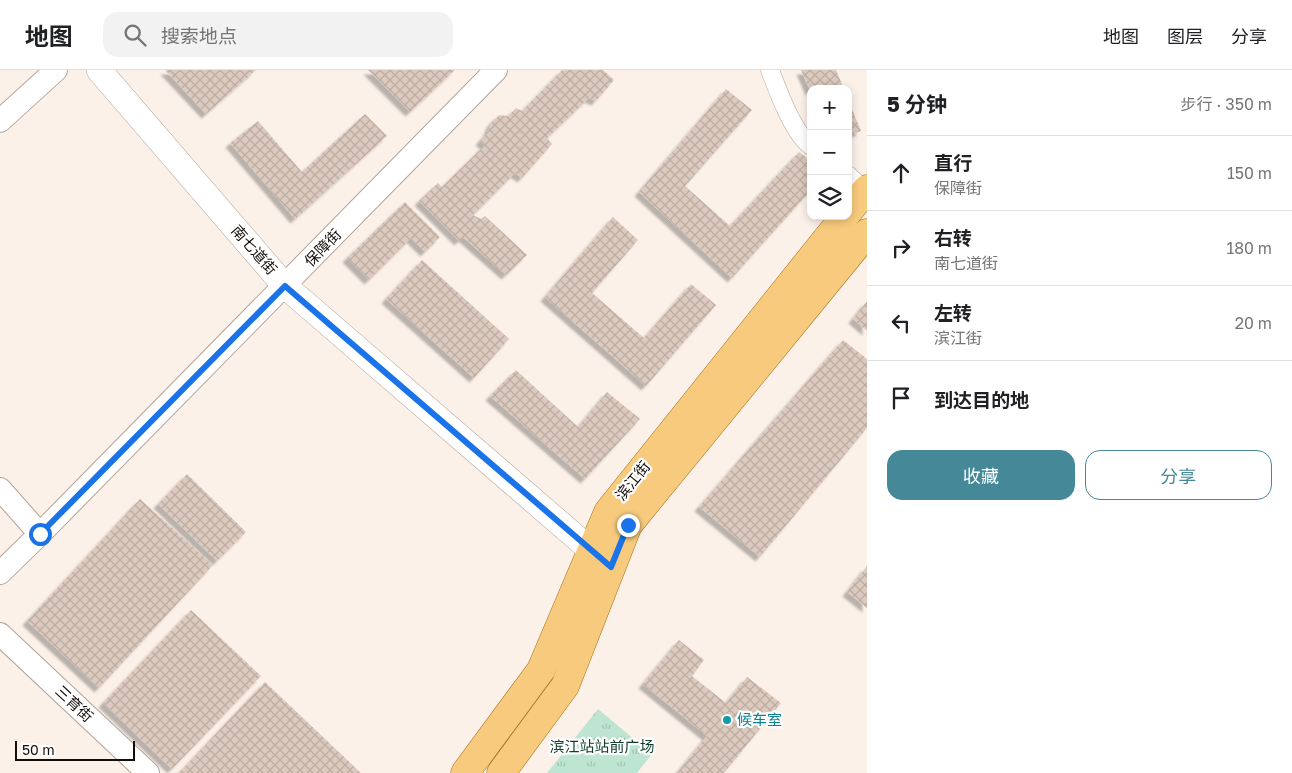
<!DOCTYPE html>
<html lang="zh">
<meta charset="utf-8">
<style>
:root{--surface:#fff;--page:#f2f2f2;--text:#202124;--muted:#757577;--line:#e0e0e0;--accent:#458998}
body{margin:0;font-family:"Golos Text","Noto Sans SC",sans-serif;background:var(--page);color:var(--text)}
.controls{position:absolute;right:15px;top:15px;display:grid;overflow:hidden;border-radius:10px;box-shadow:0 2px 8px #0003}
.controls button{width:45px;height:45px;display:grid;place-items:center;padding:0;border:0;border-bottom:1px solid var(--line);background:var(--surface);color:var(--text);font:25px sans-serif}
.scale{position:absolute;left:15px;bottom:12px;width:120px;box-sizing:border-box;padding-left:5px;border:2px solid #140e0a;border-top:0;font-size:14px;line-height:18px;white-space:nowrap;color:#140e0a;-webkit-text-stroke:4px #fff;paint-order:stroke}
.stop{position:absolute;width:15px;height:15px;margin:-11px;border:4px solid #1a73e8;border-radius:50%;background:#fff}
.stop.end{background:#1a73e8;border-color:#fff;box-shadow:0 1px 5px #0008}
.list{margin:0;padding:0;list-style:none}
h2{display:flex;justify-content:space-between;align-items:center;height:65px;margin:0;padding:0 20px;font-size:21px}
h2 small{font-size:16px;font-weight:400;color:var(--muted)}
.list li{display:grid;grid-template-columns:32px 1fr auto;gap:15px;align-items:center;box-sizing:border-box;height:75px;padding:0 20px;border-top:1px solid var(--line)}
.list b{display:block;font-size:19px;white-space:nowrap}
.list p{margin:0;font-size:16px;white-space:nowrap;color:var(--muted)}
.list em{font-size:16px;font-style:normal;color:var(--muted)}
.actions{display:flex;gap:10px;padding:15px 20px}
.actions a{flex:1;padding:11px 0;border:1px solid var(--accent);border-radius:15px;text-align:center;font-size:18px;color:var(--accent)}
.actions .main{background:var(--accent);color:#fff}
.icon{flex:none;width:28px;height:28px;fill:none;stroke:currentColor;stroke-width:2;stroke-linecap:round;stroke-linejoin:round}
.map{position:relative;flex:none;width:867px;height:703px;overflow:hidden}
header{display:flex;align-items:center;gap:30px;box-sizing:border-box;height:70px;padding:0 25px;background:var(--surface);border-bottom:1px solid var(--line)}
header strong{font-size:24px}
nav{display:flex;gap:28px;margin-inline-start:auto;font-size:18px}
.search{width:350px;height:45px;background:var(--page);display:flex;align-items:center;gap:12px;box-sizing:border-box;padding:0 18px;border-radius:15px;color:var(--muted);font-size:19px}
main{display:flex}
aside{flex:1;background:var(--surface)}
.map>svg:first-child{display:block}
.park{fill:url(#park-tufts)}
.building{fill:url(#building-cross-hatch);filter:url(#shadow)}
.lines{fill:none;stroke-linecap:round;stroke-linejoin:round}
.minor-casing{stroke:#b4a297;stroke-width:19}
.tertiary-casing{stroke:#b4a297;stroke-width:24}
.secondary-casing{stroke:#b4a297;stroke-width:26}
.primary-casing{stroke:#a4711d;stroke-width:29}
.minor{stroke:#fff;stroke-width:18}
.tertiary{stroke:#fff;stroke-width:22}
.secondary{stroke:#fff;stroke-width:25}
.primary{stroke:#f7ca7d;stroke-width:28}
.route{stroke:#1a73e8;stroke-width:6}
.culture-dot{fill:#0f9aa8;stroke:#fff;stroke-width:2}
.labels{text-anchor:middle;stroke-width:4.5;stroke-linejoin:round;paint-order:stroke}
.street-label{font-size:15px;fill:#140e0a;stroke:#fff}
.culture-label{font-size:15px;fill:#0d838f;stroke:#fff;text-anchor:start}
.park-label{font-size:15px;fill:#13402e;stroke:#fff}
</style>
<header>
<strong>地图</strong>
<div class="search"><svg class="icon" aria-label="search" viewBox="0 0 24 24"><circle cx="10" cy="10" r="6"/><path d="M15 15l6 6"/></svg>搜索地点</div>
<nav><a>地图</a><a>图层</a><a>分享</a></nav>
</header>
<main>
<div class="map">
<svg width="867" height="703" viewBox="0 0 867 703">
<defs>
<pattern id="park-tufts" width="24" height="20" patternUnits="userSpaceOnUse" patternTransform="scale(1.25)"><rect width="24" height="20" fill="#bde5d1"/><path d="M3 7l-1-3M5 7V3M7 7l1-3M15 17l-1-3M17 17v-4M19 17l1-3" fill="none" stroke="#a2c3b2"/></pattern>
<pattern id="building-cross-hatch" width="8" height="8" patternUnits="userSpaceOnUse" patternTransform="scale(1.25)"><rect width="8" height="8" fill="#dccabe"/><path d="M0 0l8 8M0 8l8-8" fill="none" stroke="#bcaca2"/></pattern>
<filter id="shadow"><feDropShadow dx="-4.5" dy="4.5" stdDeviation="1" flood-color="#0004"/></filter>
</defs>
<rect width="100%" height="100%" fill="#fcf1e9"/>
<!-- park -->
<path class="park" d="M598,639l54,45 -15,19h-90z"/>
<!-- building -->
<path class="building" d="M165,0h91l-50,44z
M368,0h87l-45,42z
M562,0h41l11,10 -18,21 -7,-3 -42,40 5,6 -30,34 -7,-5 -42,42 8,4 4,-3 42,39 -21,20 -43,-38 -4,4 -40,-40 19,-18 4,4 43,-42 -5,-4 7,-8 5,-11 7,-7 9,1 8,-8 6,3z
M801,0h35l8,19h-33v4z
M726,19l26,21 -67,76 45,40 69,-74 12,9v29l-79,88 -93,-86z
M848,30l13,31 -13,5z
M365,44l22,22 -92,83 -65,-76 28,-22 44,51z
M405,132l35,35 -15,15 -14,-14 -42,42 -22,-22z
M613,147l25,23 -46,53 52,45 47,-54 25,21 -70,81 -101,-89z
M422,190l87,79 -35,39 -88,-79z
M867,231v30l-14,-12z
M843,270l24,19v69l-107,129 -61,-50z
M516,300l62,57 29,-35 33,27 -55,60 -95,-83z
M187,404l59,58 -29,29 -59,-57z
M140,429l73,66 -114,123 -72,-67z
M867,496v42l-20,-16z
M191,540l70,66 -89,93 -69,-66z
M679,570l25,20 -12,16 34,27 21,-26 34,26 -57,70h-47l30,-37 -64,-52z
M265,612l96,91h-182z"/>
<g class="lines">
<!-- minor casing -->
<g class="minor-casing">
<path id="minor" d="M770,0c8,21 23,63 41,76
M848,105l17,16"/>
</g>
<!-- tertiary casing -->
<g class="tertiary-casing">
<path id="tertiary" d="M0,51l56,-51
M0,419l40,45
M0,503l40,-39 456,-464
M0,564l148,139"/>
</g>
<!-- secondary casing -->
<g class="secondary-casing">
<path id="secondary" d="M99,0l186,216 322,278"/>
</g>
<!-- primary casing -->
<g class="primary-casing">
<path id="primary" d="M848,142l19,-23
M465,703l76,-103 67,-158 237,-296
M501,703l64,-87 63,-161 239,-292"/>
</g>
<!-- minor -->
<use href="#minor" class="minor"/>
<!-- tertiary -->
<use href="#tertiary" class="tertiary"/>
<!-- secondary -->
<use href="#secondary" class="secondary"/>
<!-- primary -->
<use href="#primary" class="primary"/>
</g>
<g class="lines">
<!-- route -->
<path class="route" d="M40,464l245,-248 326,281 17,-42"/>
</g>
<!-- markers -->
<circle class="culture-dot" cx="727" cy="650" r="5"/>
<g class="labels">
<!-- street labels -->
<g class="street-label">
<text transform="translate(323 178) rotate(-46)" y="5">保障街</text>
<text transform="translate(254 180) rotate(49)" y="5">南七道街</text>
<text transform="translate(633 411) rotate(-51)" y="5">滨江街</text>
<text transform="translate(74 634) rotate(43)" y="5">三育街</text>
</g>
<!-- culture labels -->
<g class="culture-label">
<text x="737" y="655">候车室</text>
</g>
<!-- park labels -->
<g class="park-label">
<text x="602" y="682">滨江站站前广场</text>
</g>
</g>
</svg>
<div class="controls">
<button>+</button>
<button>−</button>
<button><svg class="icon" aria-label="layers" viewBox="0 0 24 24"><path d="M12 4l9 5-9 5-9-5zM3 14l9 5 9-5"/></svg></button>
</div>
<div class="scale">50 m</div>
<div class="stop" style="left:40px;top:464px"></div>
<div class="stop end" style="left:628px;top:455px"></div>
</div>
<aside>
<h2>5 分钟<small>步行 · 350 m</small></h2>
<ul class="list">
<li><svg class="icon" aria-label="ahead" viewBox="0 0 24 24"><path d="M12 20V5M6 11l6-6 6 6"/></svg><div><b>直行</b><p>保障街</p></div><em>150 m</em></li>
<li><svg class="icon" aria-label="right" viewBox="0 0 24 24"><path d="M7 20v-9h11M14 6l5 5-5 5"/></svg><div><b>右转</b><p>南七道街</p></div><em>180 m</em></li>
<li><svg class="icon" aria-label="left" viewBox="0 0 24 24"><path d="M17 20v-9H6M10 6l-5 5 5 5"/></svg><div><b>左转</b><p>滨江街</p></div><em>20 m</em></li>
<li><svg class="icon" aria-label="arrive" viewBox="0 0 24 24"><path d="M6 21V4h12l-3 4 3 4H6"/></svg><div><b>到达目的地</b></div></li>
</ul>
<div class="actions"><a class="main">收藏</a><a>分享</a></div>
</aside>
</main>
